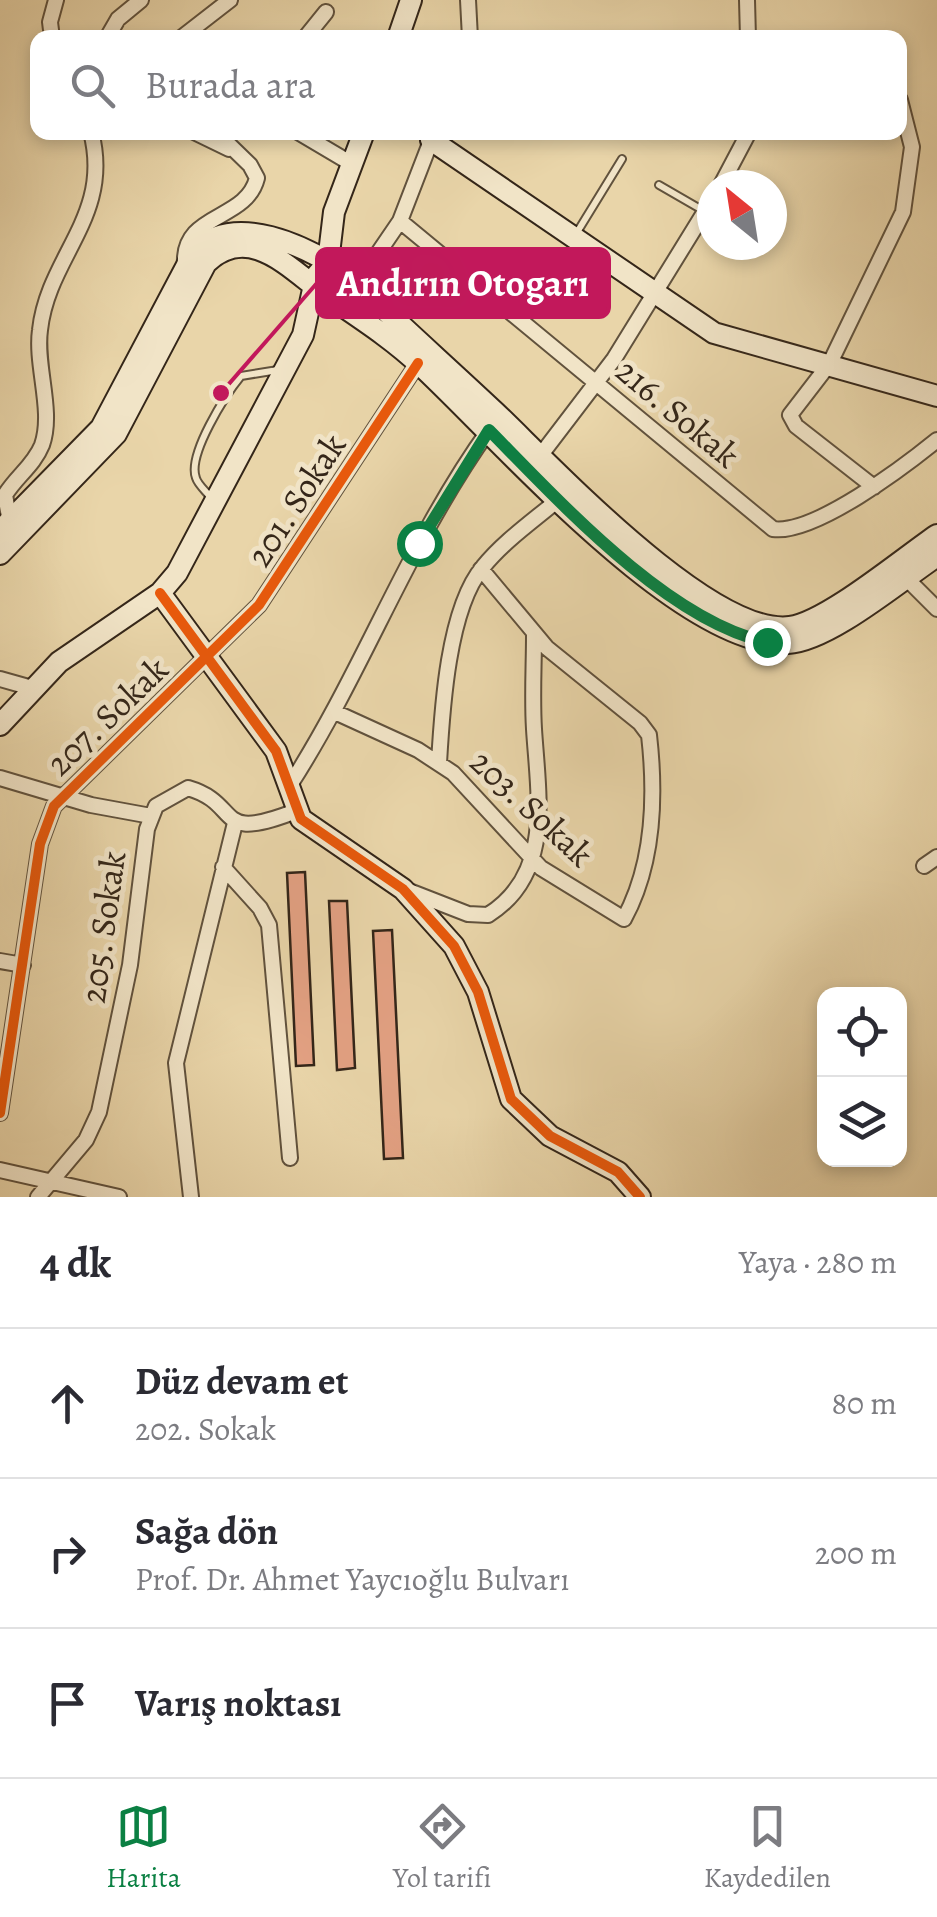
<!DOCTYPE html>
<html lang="tr">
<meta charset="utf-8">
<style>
:root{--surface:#fff;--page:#f7f7f7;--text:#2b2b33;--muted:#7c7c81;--line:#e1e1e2;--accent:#0b8043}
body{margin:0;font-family:Alegreya,serif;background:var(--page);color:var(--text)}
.controls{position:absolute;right:30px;bottom:30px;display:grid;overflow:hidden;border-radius:20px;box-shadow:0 5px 15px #0003}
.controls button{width:90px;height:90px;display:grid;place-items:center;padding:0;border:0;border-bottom:2px solid var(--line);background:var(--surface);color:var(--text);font:50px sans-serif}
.compass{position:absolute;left:697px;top:170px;width:90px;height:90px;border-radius:50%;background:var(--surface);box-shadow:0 5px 15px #0003;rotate:330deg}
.stop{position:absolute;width:30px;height:30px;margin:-22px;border:8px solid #0b8043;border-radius:50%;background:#fff}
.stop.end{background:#0b8043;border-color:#fff;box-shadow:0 2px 10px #0008}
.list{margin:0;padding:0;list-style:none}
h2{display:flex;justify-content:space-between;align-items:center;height:130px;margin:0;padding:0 40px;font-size:42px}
h2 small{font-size:32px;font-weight:400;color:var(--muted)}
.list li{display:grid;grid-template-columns:65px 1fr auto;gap:30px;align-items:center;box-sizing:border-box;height:150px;padding:0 40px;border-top:2px solid var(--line)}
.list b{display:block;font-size:38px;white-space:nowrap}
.list p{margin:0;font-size:32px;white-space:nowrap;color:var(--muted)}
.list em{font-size:32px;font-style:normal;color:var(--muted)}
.icon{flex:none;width:55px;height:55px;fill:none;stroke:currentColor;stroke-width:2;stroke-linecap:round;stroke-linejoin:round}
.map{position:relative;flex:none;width:937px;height:1197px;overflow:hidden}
.search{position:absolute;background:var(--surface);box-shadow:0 5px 15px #0003;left:30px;right:30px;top:30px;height:110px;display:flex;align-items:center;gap:25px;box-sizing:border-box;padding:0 35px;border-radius:20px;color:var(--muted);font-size:38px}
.sheet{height:580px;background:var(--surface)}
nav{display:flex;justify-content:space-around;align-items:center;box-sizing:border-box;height:140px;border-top:2px solid var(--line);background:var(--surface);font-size:28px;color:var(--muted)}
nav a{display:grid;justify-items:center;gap:5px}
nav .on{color:var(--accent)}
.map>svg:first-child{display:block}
.building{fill:#e3a183;stroke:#342619;stroke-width:2.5}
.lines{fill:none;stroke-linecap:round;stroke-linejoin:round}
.lane-casing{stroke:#61523d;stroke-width:10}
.street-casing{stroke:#61523d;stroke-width:18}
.secondary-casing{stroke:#342619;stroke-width:24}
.lane{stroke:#f1e4c7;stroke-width:6}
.street{stroke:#f1e4c7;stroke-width:14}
.secondary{stroke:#f1e4c7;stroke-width:20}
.cycleway-casing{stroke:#f1e4c7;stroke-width:16}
.cycleway{stroke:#e8590c;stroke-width:10}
.route{stroke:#0b8043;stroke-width:12}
.labels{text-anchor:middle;stroke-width:10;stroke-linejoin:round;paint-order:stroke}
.street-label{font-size:35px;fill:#342619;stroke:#f1e4c7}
.leader{fill:none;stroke:#c2185b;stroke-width:4}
.callout-dot{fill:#c2185b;stroke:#f1e4c7;stroke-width:4}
.callout{fill:#c2185b;stroke:#c2185b;stroke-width:4}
.callout-label{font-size:38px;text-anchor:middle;font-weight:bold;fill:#fff}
</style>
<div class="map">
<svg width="937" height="1197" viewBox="0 0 937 1197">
<rect width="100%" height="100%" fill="#e9d5a9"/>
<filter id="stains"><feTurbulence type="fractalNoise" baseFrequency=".002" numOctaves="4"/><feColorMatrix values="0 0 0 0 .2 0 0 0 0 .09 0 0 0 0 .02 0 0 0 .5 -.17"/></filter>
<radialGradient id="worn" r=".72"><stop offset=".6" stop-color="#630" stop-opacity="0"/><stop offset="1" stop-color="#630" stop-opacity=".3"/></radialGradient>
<!-- building -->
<path class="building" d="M305,872l9,193 -18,1 -9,-193z
M329,901h18l8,167 -18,2z
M392,930l11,228 -19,1 -11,-228z"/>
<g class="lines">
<!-- lane casing -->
<g class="lane-casing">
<path id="lane" d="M659,185l45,26
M576,234l46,-75
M211,498c-4,-6 -13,-13 -15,-20 -9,-23 30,-84 45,-102l37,-6"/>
</g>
<!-- street casing -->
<g class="street-casing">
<path id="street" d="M468,0l2,38
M747,0l1,38
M52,38l-2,-16 6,-22
M107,38l11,-19 23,-19
M181,38l49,-38
M305,38l21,-26
M194,132l35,17
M298,132l54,32
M721,185l28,-53
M400,221l373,308c41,6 132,-63 164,-89
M185,264c-3,-52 61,-42 72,-86l-7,-13 -34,-33
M357,284l43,-63 34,-88
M537,460l77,-101 98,-159
M874,487l-78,-61 -6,-11 40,-52 73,-151 9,-65 -12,-47
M10,522l-5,-27c11,-18 29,-30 37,-50 12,-34 -7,-79 -2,-115 8,-74 73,-114 51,-198
M905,577l32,32
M0,679l32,9
M337,713l81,37 35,23 88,95 83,51c30,-55 32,-123 25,-184l-9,-12 -93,-75 -66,-79
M439,763c3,-53 9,-155 44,-196 21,-26 50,-46 76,-68
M0,778l91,27 60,11
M290,785c74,-115 119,-244 199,-355
M924,866l13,-9
M223,867l37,41 9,17 21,233
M409,891l59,23 20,1c66,-41 50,-121 46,-186 -2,-32 0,-63 0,-94
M0,961l23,4
M0,1113l40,-269 14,-38 205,-201 159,-242
M0,1170l119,27
M38,1197l48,-57 13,-28 31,-147 17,-136 9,-23 32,-18c55,16 24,56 108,23
M191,1197l-15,-134 59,-240"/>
</g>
<!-- secondary casing -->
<g class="secondary-casing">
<path id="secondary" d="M398,38l13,-38
M431,140l283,193 223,63
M0,531l101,-103 94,-178c42,-38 110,-4 150,22 49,48 100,93 150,140 56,53 215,225 295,215 37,-5 113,-69 147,-92
M0,554l116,-120 90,-171c45,-43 87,10 123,34 32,22 62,41 91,68 76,70 262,285 368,278 41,-2 113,-63 149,-87
M160,593l116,158 25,68 102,70 51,57 24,46 33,107 39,37 68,36 22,25
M0,725l59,-63 101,-69 17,-20 126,-238 13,-59 12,-14 6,-50 30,-80"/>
</g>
<!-- lane -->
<use href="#lane" class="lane"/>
<!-- street -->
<use href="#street" class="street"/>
<!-- secondary -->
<use href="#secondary" class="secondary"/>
<!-- cycleway casing -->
<g class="cycleway-casing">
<path id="cycleway" d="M160,593l116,158 25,68 102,70 51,57 24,46 33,107 39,37 68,36 22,25
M0,1113l40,-269 14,-38 205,-201 159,-242"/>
</g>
<!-- cycleway -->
<use href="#cycleway" class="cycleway"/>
</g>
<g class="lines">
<!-- route -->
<path class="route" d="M419,543l70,-113c70,71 179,191 278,212"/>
</g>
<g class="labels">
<!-- street labels -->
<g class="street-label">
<text transform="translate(678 413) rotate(40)" y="12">216. Sokak</text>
<text transform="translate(296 500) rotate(-57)" y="12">201. Sokak</text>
<text transform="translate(107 716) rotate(-44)" y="12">207. Sokak</text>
<text transform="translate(532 808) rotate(43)" y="12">203. Sokak</text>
<text transform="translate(103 927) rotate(-82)" y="12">205. Sokak</text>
</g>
</g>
<!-- callouts -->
<path class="leader" d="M221 393L317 283"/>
<circle class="callout-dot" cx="221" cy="393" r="10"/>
<rect class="callout" x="317" y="249" width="292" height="68" rx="10"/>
<g class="callout-label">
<text x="463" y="296">Andırın Otogarı</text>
</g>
<rect width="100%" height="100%" filter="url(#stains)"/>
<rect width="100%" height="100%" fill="url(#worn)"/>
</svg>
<div class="controls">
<button><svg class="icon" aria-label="locate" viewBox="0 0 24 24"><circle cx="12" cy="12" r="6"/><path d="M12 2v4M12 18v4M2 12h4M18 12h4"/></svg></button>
<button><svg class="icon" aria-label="layers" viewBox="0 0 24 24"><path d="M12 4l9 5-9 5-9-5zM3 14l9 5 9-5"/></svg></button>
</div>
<svg class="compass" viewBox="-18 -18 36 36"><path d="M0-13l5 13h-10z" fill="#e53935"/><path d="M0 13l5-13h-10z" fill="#7c7c81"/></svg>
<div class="stop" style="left:419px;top:543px"></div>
<div class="stop end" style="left:767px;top:642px"></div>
<div class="search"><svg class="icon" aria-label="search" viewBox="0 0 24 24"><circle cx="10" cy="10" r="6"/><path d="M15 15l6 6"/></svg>Burada ara</div>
</div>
<section class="sheet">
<h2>4 dk<small>Yaya · 280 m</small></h2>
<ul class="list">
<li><svg class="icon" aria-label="ahead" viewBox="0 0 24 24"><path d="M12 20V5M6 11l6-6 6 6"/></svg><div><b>Düz devam et</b><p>202. Sokak</p></div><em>80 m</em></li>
<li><svg class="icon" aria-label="right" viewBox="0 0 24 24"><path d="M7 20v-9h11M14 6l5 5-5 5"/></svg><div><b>Sağa dön</b><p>Prof. Dr. Ahmet Yaycıoğlu Bulvarı</p></div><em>200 m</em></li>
<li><svg class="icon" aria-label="arrive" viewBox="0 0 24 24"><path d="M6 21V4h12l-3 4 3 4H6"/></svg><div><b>Varış noktası</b></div></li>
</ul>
</section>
<nav>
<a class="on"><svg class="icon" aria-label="map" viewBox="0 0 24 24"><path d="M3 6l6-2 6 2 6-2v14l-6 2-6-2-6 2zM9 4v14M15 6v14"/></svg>Harita</a>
<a><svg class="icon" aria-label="directions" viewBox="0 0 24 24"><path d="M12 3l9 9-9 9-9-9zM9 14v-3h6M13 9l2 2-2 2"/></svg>Yol tarifi</a>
<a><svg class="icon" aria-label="saved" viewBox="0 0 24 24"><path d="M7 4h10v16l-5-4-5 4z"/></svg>Kaydedilen</a>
</nav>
